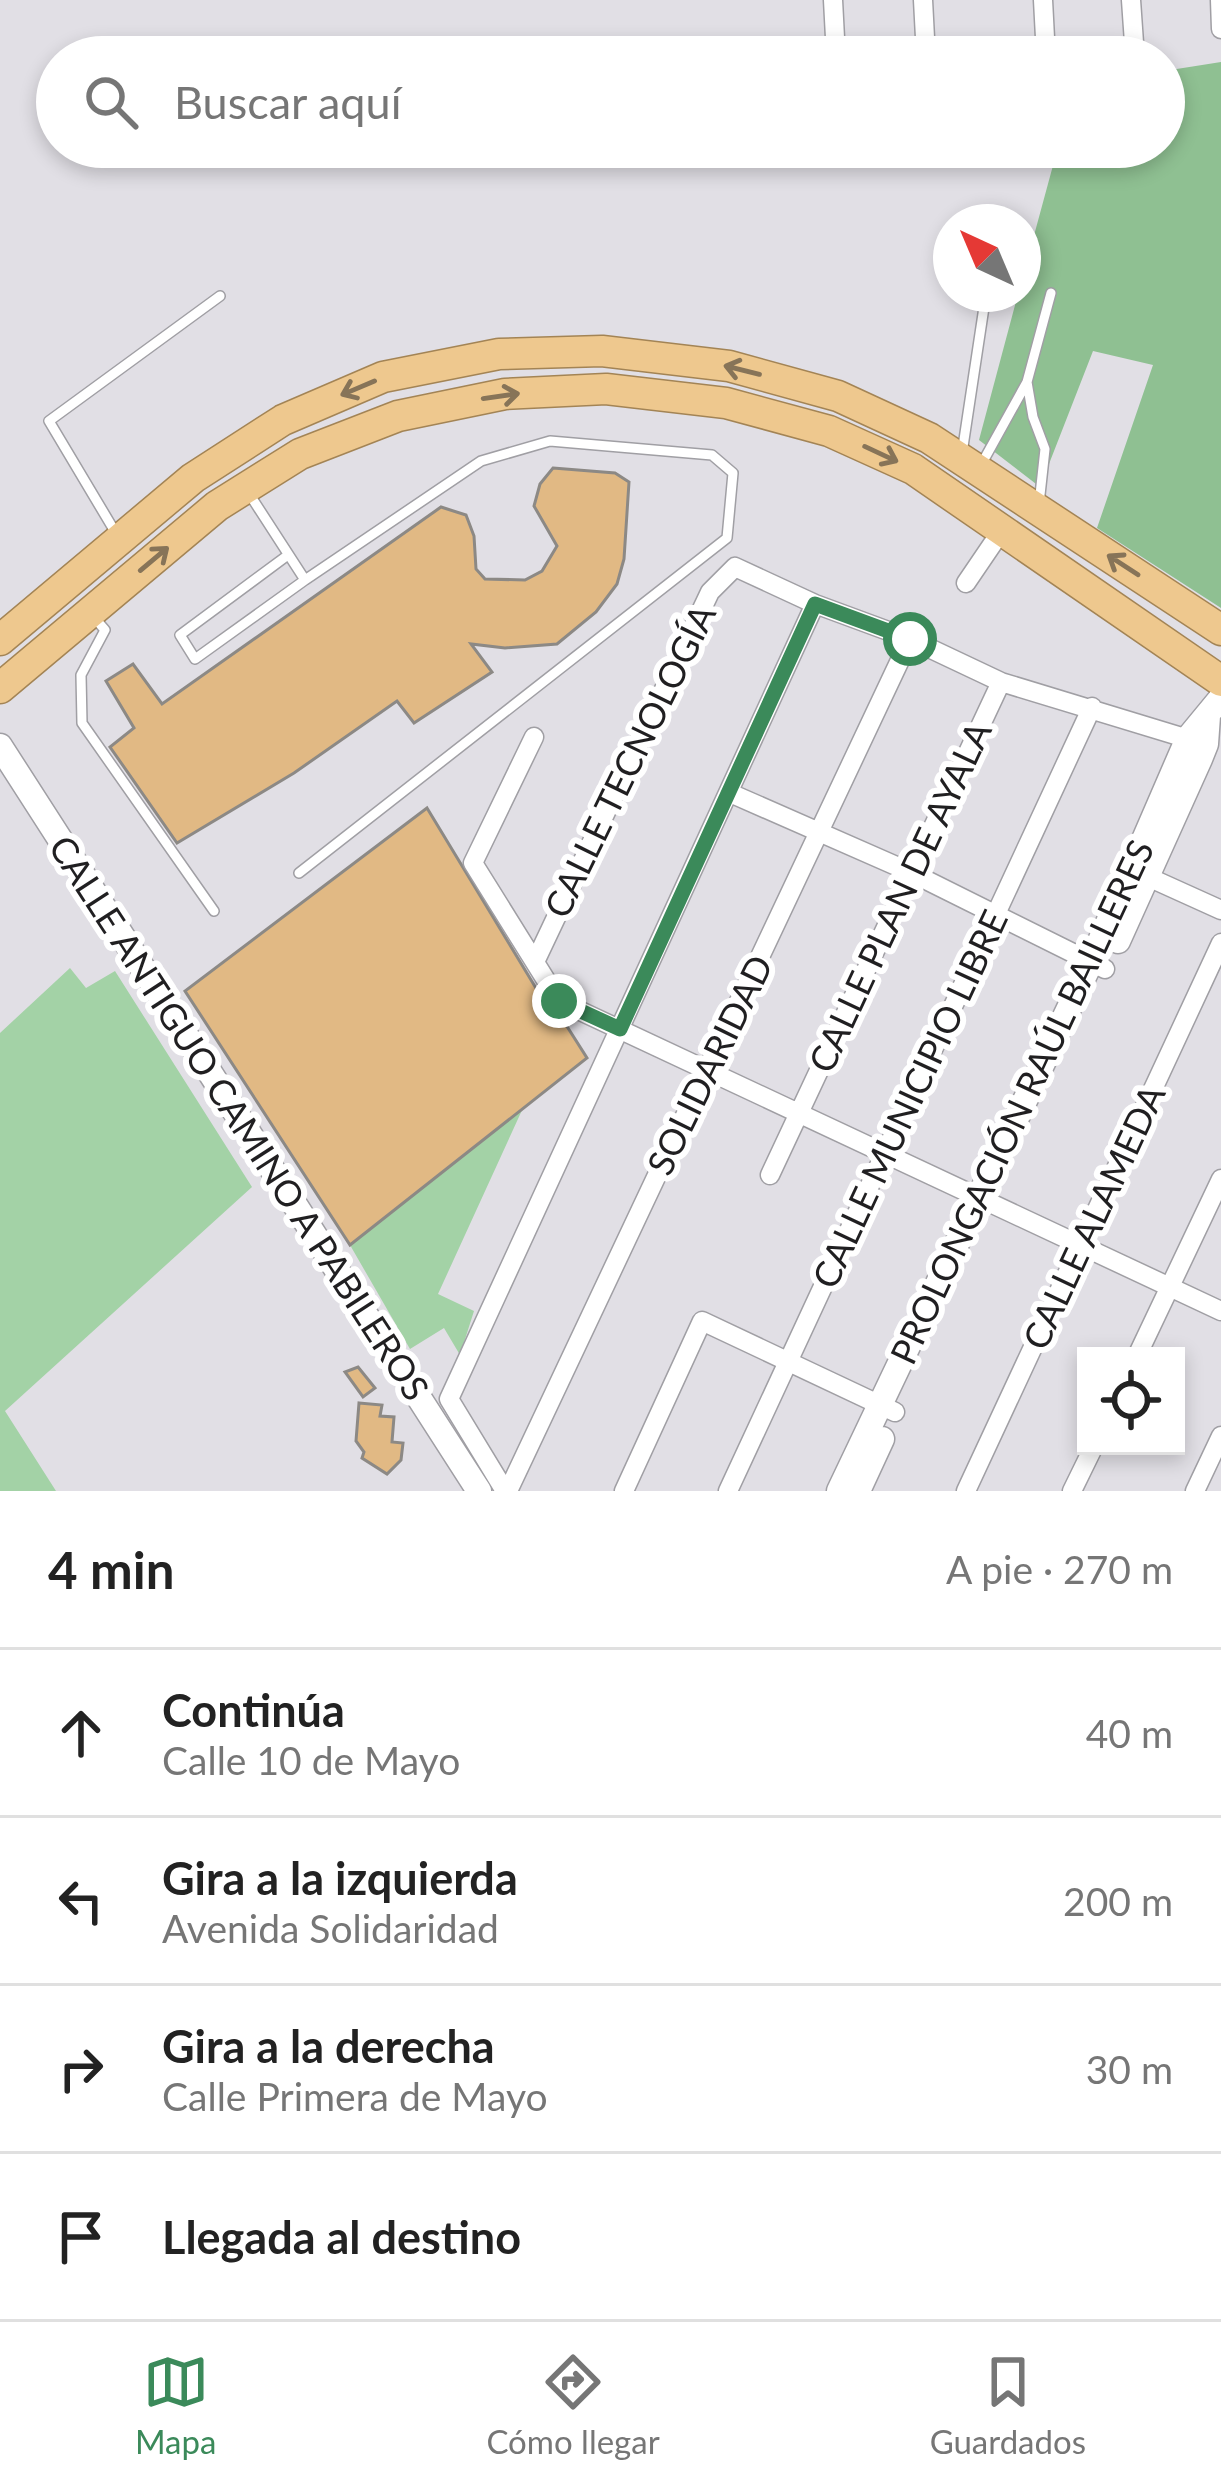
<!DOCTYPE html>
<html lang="es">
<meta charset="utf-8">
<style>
:root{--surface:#fff;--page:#f6f6f6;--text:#222;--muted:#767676;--line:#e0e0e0;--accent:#3b8a5a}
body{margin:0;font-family:Lato,sans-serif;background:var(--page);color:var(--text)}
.controls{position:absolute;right:36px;bottom:36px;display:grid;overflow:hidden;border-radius:0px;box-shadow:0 6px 18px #0003}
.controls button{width:108px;height:108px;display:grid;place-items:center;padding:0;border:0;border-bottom:3px solid var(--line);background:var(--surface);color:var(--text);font:60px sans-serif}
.compass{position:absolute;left:933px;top:204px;width:108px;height:108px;border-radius:50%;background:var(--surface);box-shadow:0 6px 18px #0003;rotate:316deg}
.stop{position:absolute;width:36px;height:36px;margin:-27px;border:9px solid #3b8a5a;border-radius:50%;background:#fff}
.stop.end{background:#3b8a5a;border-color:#fff;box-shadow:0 3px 12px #0008}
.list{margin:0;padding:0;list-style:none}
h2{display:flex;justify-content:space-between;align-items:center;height:156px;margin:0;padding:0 48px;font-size:51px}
h2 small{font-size:39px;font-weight:400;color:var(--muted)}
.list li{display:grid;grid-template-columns:78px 1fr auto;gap:36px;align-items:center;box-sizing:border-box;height:168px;padding:0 48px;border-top:3px solid var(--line)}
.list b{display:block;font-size:45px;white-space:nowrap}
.list p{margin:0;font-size:39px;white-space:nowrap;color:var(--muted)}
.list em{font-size:39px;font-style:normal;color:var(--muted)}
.icon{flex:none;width:66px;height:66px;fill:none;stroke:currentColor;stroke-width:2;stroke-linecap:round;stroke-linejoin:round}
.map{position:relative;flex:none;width:1221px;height:1491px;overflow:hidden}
.search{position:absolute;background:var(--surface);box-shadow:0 6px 18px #0003;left:36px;right:36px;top:36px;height:132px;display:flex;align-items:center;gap:30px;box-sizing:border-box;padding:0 42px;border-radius:66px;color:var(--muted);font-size:45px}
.sheet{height:828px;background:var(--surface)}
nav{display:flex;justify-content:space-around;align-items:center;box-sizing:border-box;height:168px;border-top:3px solid var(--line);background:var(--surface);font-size:33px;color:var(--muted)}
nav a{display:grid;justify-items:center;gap:6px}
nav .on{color:var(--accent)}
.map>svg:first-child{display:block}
.green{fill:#a3d2a6}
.forest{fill:#8fc092}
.building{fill:#e1b984;stroke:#8c8985;stroke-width:3}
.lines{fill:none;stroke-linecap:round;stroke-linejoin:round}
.service-casing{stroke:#a09fa4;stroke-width:12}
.minor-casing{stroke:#a09fa4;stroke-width:21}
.tertiary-casing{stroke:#a09fa4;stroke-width:27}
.trunk-casing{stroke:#a38455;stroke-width:33}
.service{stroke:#fff;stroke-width:9}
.minor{stroke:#fff;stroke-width:18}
.tertiary{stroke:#fff;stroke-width:24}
.trunk{stroke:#eec88e;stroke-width:30}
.oneway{stroke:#877458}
.route{stroke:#3b8a5a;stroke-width:15}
.labels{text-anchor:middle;stroke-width:12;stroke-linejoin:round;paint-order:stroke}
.street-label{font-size:36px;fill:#201f21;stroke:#fff}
</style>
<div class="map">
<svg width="1221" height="1491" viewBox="0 0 1221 1491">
<rect width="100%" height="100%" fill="#e1dfe5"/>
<!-- green -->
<path class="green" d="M70,968l16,20 29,-17 137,216 -247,224 51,80h-56v-458z
M523,1108l-85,186 36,17 -14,44 -16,-27 -34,21 -60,-104z"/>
<!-- forest -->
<path class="forest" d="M1221,62v546l-124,-80 56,-163 -60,-14 -53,136 -61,-47 39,-146h5v-18l35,-129h106v-76z"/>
<!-- building -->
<path class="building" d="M553,468l62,5 14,9 -5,77 -7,25 -21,28 -39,32 -52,4 -34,-4 21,28 -78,51 -17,-22 -103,72 -117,70 -67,-96 24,-19 -28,-47 27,-17 29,40 279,-197 25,8 8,21 2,33 9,10 40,1 17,-9 15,-25 -23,-40 6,-22z
M427,808l121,200 13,9 26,41 -237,187 -165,-254z
M358,1367l17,21 -12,9 -18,-25z
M359,1403l23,2 -2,11 14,1 -2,25 11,1 -2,17 -14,14 -25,-16 2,-6 -8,-11z"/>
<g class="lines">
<!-- service casing -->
<g class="service-casing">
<path id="service" d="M1027,382l6,35 12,32 -6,55
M962,453l24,-159
M981,465l46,-83 24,-89
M248,492l57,88 176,-119 69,-20 162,14 21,18 -6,65 -428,335
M117,535l-68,-114 171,-125
M288,555l-108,80 15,24 110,-79
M92,615l13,15 -24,45 1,48 132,188"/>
</g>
<!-- minor casing -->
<g class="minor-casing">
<path id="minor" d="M833,0l3,57
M923,0l3,57
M1043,0l3,57
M1131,0l4,57
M1220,0l1,29
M966,583l36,-53
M534,737l-61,126 86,138 662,310
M730,793l180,79 195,97
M1137,872l84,38
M535,962l175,-370 25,-25 80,37 95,35 91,43 194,59
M770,1175l231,-493
M1137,1356l84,-177
M505,1491l-56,-92 366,-795
M508,1491l402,-852
M624,1491l78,-170 193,91
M728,1491l364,-784
M966,1491l255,-548
M1072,1491l22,-45
M1195,1491l26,-55"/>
</g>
<!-- tertiary casing -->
<g class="tertiary-casing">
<path id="tertiary" d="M0,746l479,745
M1118,941l82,-182 6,-15 2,-28
M839,1491l252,-529 97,-224 33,-40
M858,1491l24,-52"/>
</g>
<!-- trunk casing -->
<g class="trunk-casing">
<path id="trunk" d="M0,640l193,-162 90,-58 100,-43 116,-23 103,-3 127,15 109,30 91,42 292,192
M0,688l217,-182 83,-52 98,-38 107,-22 101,-5 120,14 103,28 84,38 308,212"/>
</g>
<!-- service -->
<use href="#service" class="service"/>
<!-- minor -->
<use href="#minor" class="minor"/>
<!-- tertiary -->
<use href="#tertiary" class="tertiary"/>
<!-- trunk -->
<use href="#trunk" class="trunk"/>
</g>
<!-- one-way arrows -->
<defs><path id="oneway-shaft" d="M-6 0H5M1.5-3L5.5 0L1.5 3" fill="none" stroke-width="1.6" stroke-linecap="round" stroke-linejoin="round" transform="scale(3)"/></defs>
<g class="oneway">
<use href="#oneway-shaft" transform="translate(742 370) rotate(-166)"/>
<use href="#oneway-shaft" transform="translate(358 388) rotate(157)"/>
<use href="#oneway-shaft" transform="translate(501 396) rotate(-8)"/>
<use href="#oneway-shaft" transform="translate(881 454) rotate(25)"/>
<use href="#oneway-shaft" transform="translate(154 559) rotate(-40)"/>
<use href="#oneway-shaft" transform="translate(1123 565) rotate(-147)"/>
</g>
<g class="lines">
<!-- route -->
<path class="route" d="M559,1001l61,28 195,-425 95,35"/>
</g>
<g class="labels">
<!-- street labels -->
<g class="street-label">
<text transform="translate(630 761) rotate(-64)" y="13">CALLE TECNOLOGÍA</text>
<text transform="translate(900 897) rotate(-65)" y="13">CALLE PLAN DE AYALA</text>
<text transform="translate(710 1065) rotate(-64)" y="13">SOLIDARIDAD</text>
<text transform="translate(910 1099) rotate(-65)" y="13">CALLE MUNICIPIO LIBRE</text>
<text transform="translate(1022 1102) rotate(-65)" y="13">PROLONGACIÓN RAÚL BAILLERES</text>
<text transform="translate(239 1118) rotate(57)" y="13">CALLE ANTIGUO CAMINO A PABILEROS</text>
<text transform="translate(1094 1217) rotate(-65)" y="13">CALLE ALAMEDA</text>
</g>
</g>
</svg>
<div class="controls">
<button><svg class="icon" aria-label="locate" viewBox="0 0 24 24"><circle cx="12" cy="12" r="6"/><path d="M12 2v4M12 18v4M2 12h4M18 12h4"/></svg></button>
</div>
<svg class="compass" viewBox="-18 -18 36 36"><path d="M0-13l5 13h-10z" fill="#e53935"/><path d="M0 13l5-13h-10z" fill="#767676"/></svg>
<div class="stop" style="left:910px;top:639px"></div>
<div class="stop end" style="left:559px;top:1001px"></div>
<div class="search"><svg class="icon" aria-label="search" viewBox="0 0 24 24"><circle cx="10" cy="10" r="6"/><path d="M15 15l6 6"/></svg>Buscar aquí</div>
</div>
<section class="sheet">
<h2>4 min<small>A pie · 270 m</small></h2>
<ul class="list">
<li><svg class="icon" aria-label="ahead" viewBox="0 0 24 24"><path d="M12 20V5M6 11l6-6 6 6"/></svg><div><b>Continúa</b><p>Calle 10 de Mayo</p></div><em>40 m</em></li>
<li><svg class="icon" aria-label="left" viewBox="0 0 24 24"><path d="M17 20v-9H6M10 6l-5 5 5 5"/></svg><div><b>Gira a la izquierda</b><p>Avenida Solidaridad</p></div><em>200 m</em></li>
<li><svg class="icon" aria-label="right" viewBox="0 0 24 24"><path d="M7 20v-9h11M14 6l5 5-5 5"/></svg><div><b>Gira a la derecha</b><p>Calle Primera de Mayo</p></div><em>30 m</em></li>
<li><svg class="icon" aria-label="arrive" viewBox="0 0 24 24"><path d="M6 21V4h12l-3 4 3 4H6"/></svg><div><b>Llegada al destino</b></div></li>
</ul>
</section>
<nav>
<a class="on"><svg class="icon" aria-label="map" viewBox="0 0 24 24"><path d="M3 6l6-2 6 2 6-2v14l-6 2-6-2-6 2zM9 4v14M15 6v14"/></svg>Mapa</a>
<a><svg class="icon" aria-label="directions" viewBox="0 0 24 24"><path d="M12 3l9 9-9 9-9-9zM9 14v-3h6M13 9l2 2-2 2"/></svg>Cómo llegar</a>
<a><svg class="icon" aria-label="saved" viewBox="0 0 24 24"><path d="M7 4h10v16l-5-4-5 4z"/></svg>Guardados</a>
</nav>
